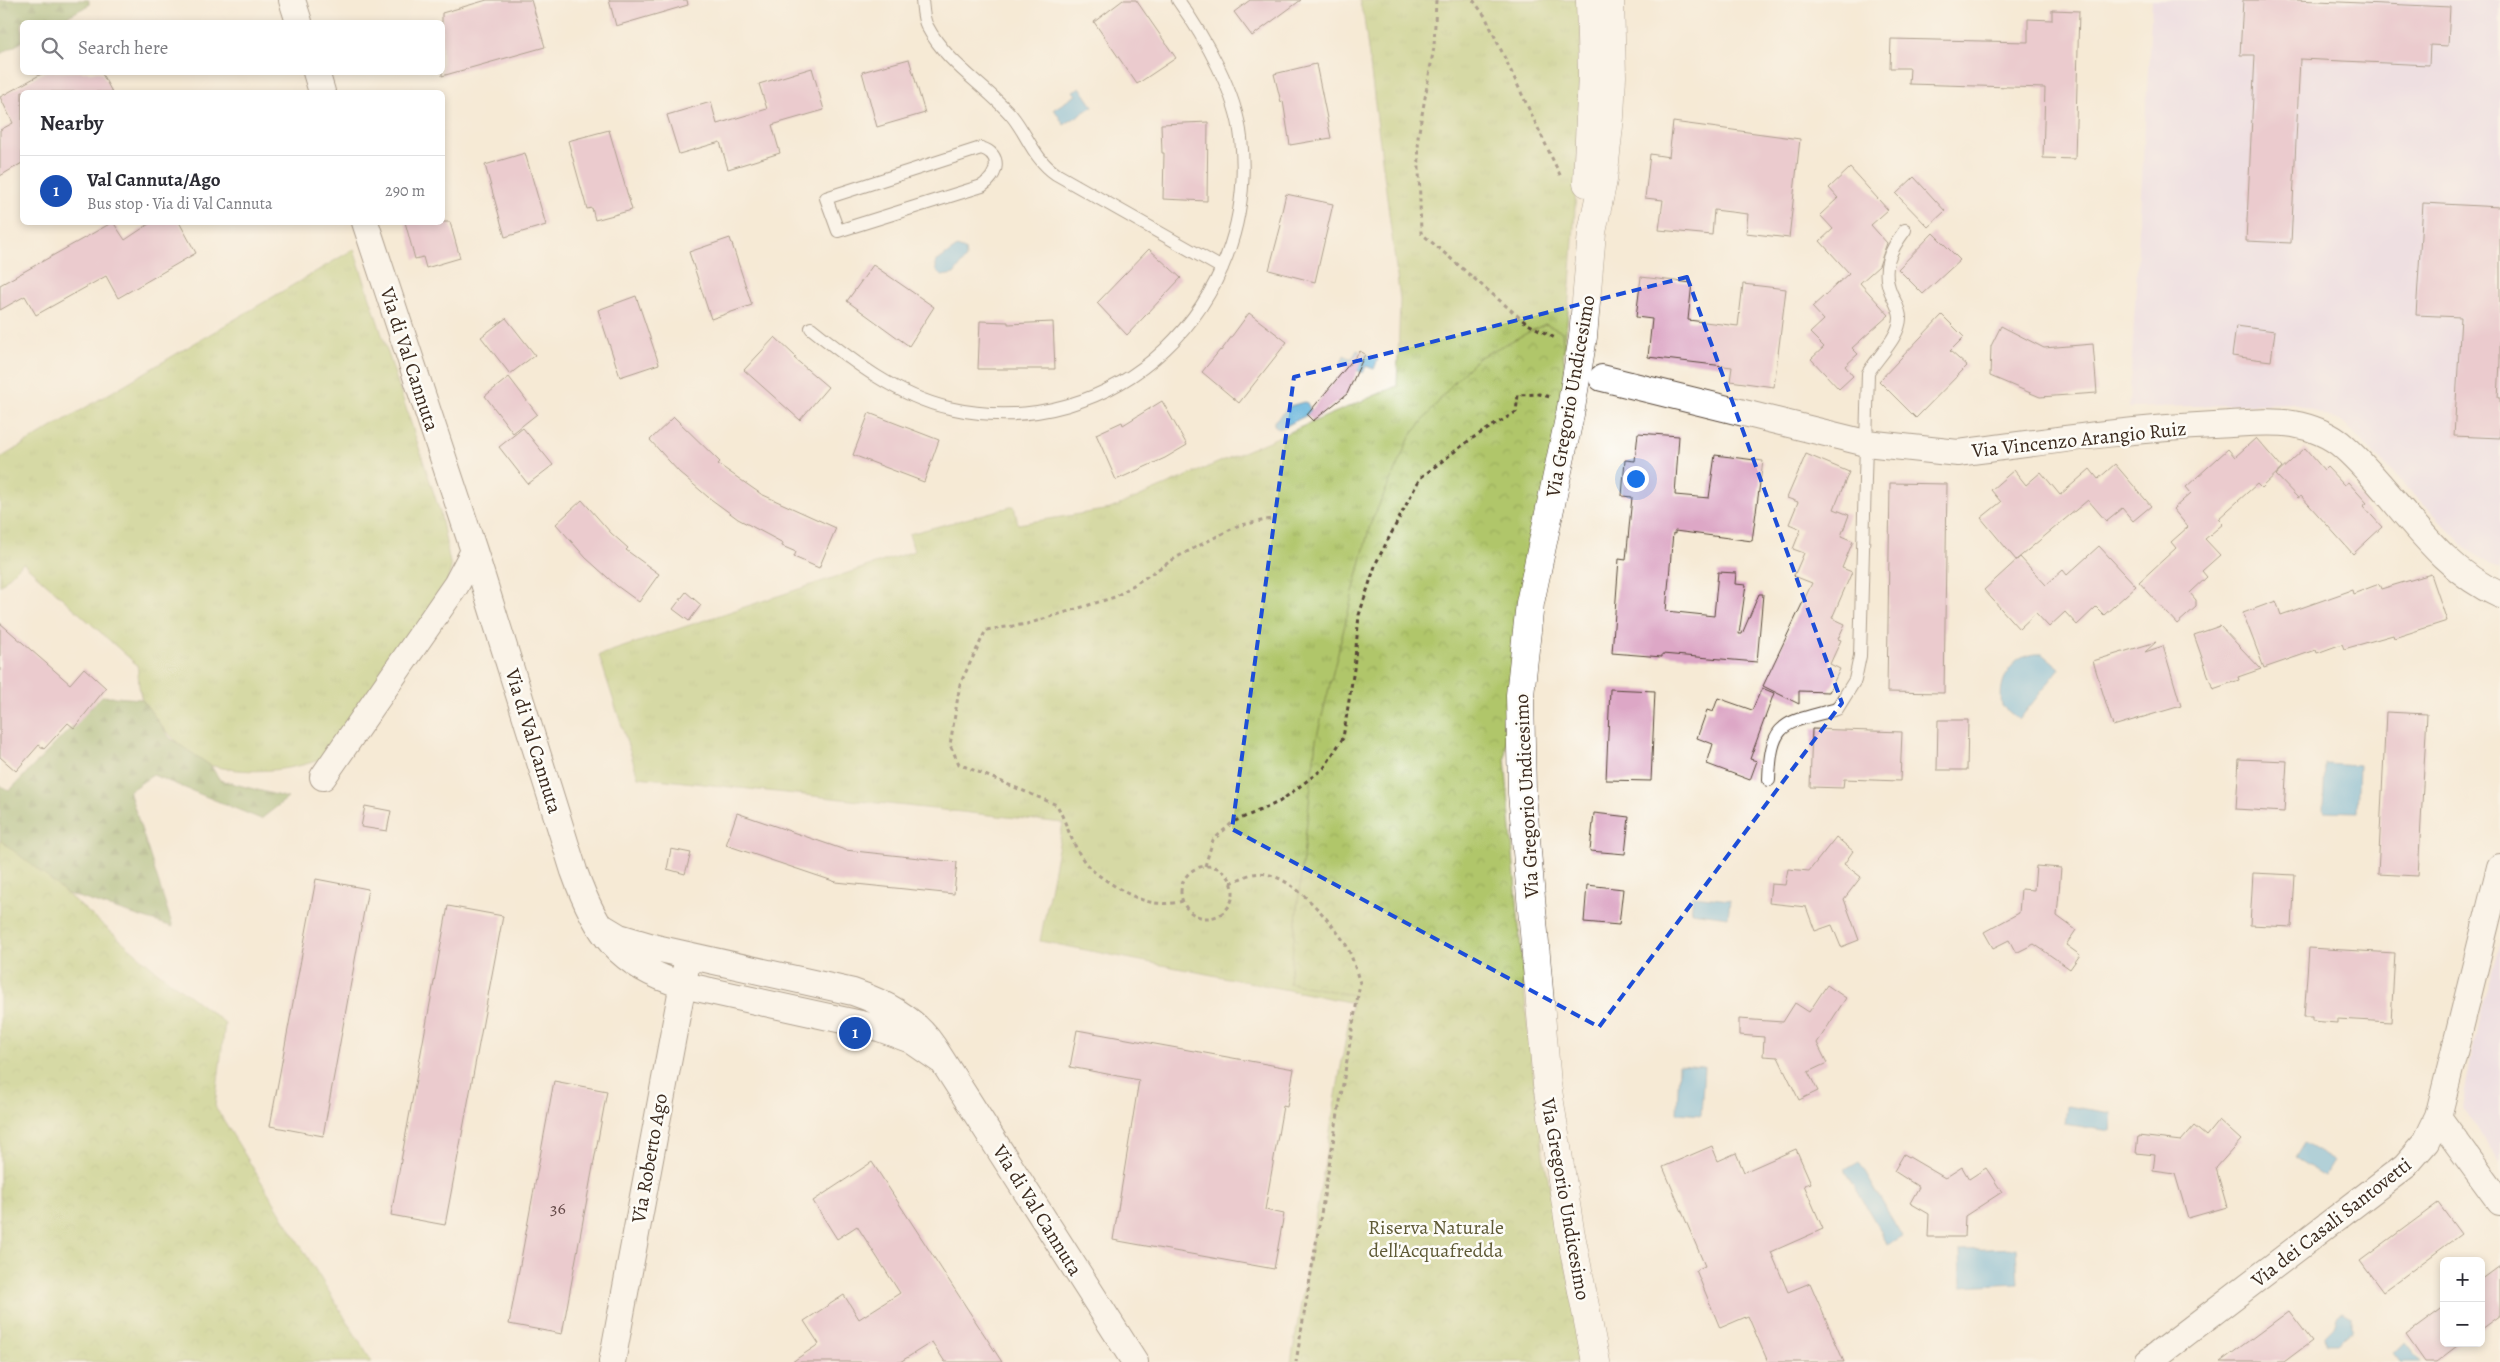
<!DOCTYPE html>
<meta charset="utf-8">
<style>
:root{--surface:#fff;--page:#f2f2f3;--text:#2b2b33;--muted:#7c7c81;--line:#e1e1e2;--accent:#1f6fb2}
body{margin:0;font-family:Alegreya,serif;background:var(--page);color:var(--text)}
.controls{position:absolute;right:15px;bottom:15px;display:grid;overflow:hidden;border-radius:8px;box-shadow:0 2px 8px #0003}
.controls button{width:45px;height:45px;display:grid;place-items:center;padding:0;border:0;border-bottom:1px solid var(--line);background:var(--surface);color:var(--text);font:25px sans-serif}
.you{position:absolute;left:1635px;top:478px;width:18px;height:18px;margin:-12px;border:4px solid #fff;border-radius:50%;background:#1a73e8;box-shadow:0 0 0 8px #1a73e833}
.badge{display:grid;place-items:center;width:32px;height:32px;border-radius:50%;background:var(--accent);color:#fff;font-size:16px;font-weight:700}
.pin{position:absolute;translate:-50% -50%;border:2px solid #fff;box-shadow:0 1px 5px #0006}
.list{margin:0;padding:0;list-style:none}
h2{display:flex;justify-content:space-between;align-items:center;height:65px;margin:0;padding:0 20px;font-size:21px}
h2 small{font-size:16px;font-weight:400;color:var(--muted)}
.list li{display:grid;grid-template-columns:32px 1fr auto;gap:15px;align-items:center;box-sizing:border-box;height:70px;padding:0 20px;border-top:1px solid var(--line)}
.list b{display:block;font-size:19px;white-space:nowrap}
.list p{margin:0;font-size:16px;white-space:nowrap;color:var(--muted)}
.list em{font-size:16px;font-style:normal;color:var(--muted)}
.icon{flex:none;width:28px;height:28px;fill:none;stroke:currentColor;stroke-width:2;stroke-linecap:round;stroke-linejoin:round}
.map{position:relative;flex:none;width:2500px;height:1362px;overflow:hidden}
.search{position:absolute;background:var(--surface);box-shadow:0 2px 8px #0003;left:20px;top:20px;width:425px;height:55px;display:flex;align-items:center;gap:12px;box-sizing:border-box;padding:0 18px;border-radius:8px;color:var(--muted);font-size:19px}
.panel{position:absolute;background:var(--surface);box-shadow:0 2px 8px #0003;left:20px;top:90px;width:425px;height:135px;border-radius:8px}
.map>svg:first-child{display:block}
.built{fill:#e5d3f0}
.grass{fill:url(#grass-tufts);stroke:#767844}
.forest{fill:url(#forest-firs);stroke:#646a3e}
.park{fill:url(#park-crowns);stroke:#767844}
.water{fill:#5fb1da;stroke:#4d6e7c}
.building{fill:#dda7c6}
.lines{fill:none;stroke-linecap:round;stroke-linejoin:round}
.lane-casing{stroke:#574739;stroke-width:14}
.street-casing{stroke:#574739;stroke-width:28}
.secondary-casing{stroke:#574739;stroke-width:29}
.path{stroke:#574739;stroke-width:3;stroke-dasharray:4 4;stroke-linecap:butt}
.lane{stroke:#fff;stroke-width:12}
.street{stroke:#fff;stroke-width:26}
.secondary{stroke:#fff;stroke-width:28}
.marked{fill:none;stroke:#1d4ed8;stroke-width:4;stroke-dasharray:10 6;stroke-linejoin:round}
.labels{text-anchor:middle;stroke-width:5;stroke-linejoin:round;paint-order:stroke}
.number-label{font-size:18px;fill:#644948}
.street-label{font-size:20px;fill:#3b2a1e;stroke:#fdfcf7}
.park-label{font-size:20px;fill:#5e5935;stroke:#fdfcf7}
</style>
<div class="map">
<svg width="2500" height="1362" viewBox="0 0 2500 1362">
<defs>
<pattern id="grass-tufts" width="24" height="20" patternUnits="userSpaceOnUse" patternTransform="scale(1.25)"><rect width="24" height="20" fill="#b0c66a"/><path d="M3 7l-1-3M5 7V3M7 7l1-3M15 17l-1-3M17 17v-4M19 17l1-3" fill="none" stroke="#98aa5b"/></pattern>
<pattern id="forest-firs" width="22" height="20" patternUnits="userSpaceOnUse" patternTransform="scale(1.25)"><rect width="22" height="20" fill="#8cab5e"/><path d="M5 1l3.5 6h-7zM16 11l3.5 6h-7z" fill="#748b4d"/></pattern>
<pattern id="park-crowns" width="20" height="18" patternUnits="userSpaceOnUse" patternTransform="scale(1.25)"><rect width="20" height="18" fill="#b0c66a"/><path d="M2 6a3 3 0 1 1 6 0M12 15a3 3 0 1 1 6 0" fill="none" stroke="#98aa5b"/></pattern>
</defs>
<rect width="100%" height="100%" fill="#fdfcf7"/>
<filter id="ink" filterUnits="userSpaceOnUse"><feTurbulence type="fractalNoise" baseFrequency=".02" numOctaves="2"/><feDisplacementMap in="SourceGraphic" scale="10" xChannelSelector="R" yChannelSelector="G"/><feConvolveMatrix kernelMatrix="1 2 1 2 8 2 1 2 1" color-interpolation-filters="sRGB"/></filter>
<filter id="wash" filterUnits="userSpaceOnUse"><feTurbulence type="fractalNoise" baseFrequency=".0096" numOctaves="4" result="noise"/><feDisplacementMap in="SourceGraphic" scale="20" xChannelSelector="R" yChannelSelector="G"/><feGaussianBlur stdDeviation="1.12" result="paint"/><feColorMatrix in="noise" values="0 0 0 0 0 0 0 0 0 0 0 0 0 0 0 0 0 1.4 0 .05"/><feComposite in="paint" operator="in"/></filter>
<g filter="url(#wash)">
<rect width="100%" height="100%" fill="#f6ead5"/>
<!-- built -->
<path class="built" d="M2152,0h348v569l-32,-19 -124,-127 -50,-20 -165,5z
M2500,943v221l-38,-58 19,-98z"/>
<!-- grass -->
<path class="grass" d="M1359,0h222c0,116 -6,232 -16,348l-201,657 -324,-64 23,-118 -425,-46 -39,-122 315,-104 -5,-17 105,-28 4,18 92,-15 287,-123 3,-86 -36,-282z
M354,249l86,263 11,56 -6,23 -116,165c-34,15 -79,19 -116,10 -22,-6 -61,-46 -71,-67 -4,-9 -3,-23 -5,-34l-114,-102 -23,23v-128z"/>
<!-- forest -->
<path class="forest" d="M0,0h89v5l-32,17h-35v20l-22,12z
M102,696l40,3 28,39 41,28 9,14 68,18 -27,21 -108,-44 -24,16 44,136 -118,-37 -55,-33v-72l9,6z"/>
<!-- park -->
<path class="park" d="M1545,324l17,8 4,53 -52,265 -9,108 22,264 16,132 43,208h-295l62,-367 -64,-12 27,-243 54,-215 40,-88 45,-56 23,-23z
M0,840l47,37 110,94 68,52 -10,83 157,256h-372z"/>
<!-- water -->
<path class="water" d="M1080,87l13,19 -29,19 -10,-16 22,-14 -3,-4z
M957,247l8,3 1,8 -12,16 -12,2 -6,-6v-8z
M1357,350l21,9 -4,10 -8,-3 -3,7 -22,-10 3,-8 8,4z
M1304,402l3,1 4,8 -2,3 -27,14 -3,1 -5,-4v-4l16,-15z
M2043,654l17,14 -41,52 -17,-14c-5,-26 11,-55 41,-52z
M2325,764l34,2 -2,46 -34,-1z
M1693,896l37,4 -2,17 -37,-5z
M1679,1065l25,2 -3,48 -24,-2z
M2067,1106l45,7 -2,18 -45,-7z
M2304,1143l30,18 -9,15 -30,-18z
M1859,1162l43,74 -14,8 -43,-74z
M2016,1248l2,35 -57,3 -1,-36z
M2343,1311l9,5v15l-15,13h-11l-1,-9 9,-9 3,-11z
M2406,1343l15,19h-21l-7,-9z"/>
<g id="blocks">
<!-- building -->
<path class="building" d="M487,0h44l14,47 -103,29v-63z
M609,0h78l1,5 -72,21z
M1123,0h13l40,58 -39,26 -43,-62z
M1250,0h51l-49,36 -18,-24z
M2243,0h52l155,7 -2,39 -18,-1 -1,20 -129,-6 -9,184 -45,-2 9,-186h-15z
M2052,10l27,1 -4,148 -32,-1 2,-70 -136,-4 1,-16h-20l1,-29 137,3v-23l24,1z
M909,59l16,54 -48,14 -15,-55z
M1316,64l15,74 -41,7 -7,-44 -2,1 -7,-28z
M812,68l12,42 -52,15 8,28 -52,16 -8,-27 -41,12 -12,-39 44,-13 6,22 50,-15 -8,-25z
M45,72h56l11,20h-90v71l-22,13v-46l13,-7 -13,-26z
M1208,122l-1,79 -44,-2 1,-46h-2l-1,-29z
M1673,122l127,17 -11,99 -43,-5 2,-19 -34,-4 -2,25 -53,-5 4,-30 -18,-2 5,-44 19,3z
M609,130l23,80 -37,10 -3,-12 -5,1 -19,-68z
M525,153l21,72 -41,12 -20,-72z
M1850,168l38,42 -17,15 16,18 -8,23 -19,17 29,32 -37,33 6,6 -13,12 8,10 -14,13 -28,-30 13,-12 -14,-14 14,-13 -12,-13 37,-34 -29,-32 13,-12 -13,-14 18,-17 -9,-10z
M1914,177l31,34 -17,16 -32,-33z
M1286,194l47,10 -18,78 -46,-12 12,-45 -2,-1z
M2423,203l77,4v155l-2,36h2v40l-46,-2 7,-119 -45,-2z
M113,222l12,18 27,-18h27l17,31 -78,45 -12,-22 -70,39 -11,-19 -25,14v-25z
M405,222h45l10,36 -34,10 -3,-11 -8,2z
M1933,233l27,27 -37,34 -25,-25z
M730,238l22,67 -41,14 -22,-67z
M1149,249l32,29 -54,57 -30,-32z
M873,265l61,42 -25,39 -62,-45z
M1641,277l51,6 -4,37 50,6 5,-42 43,5 -12,98 -44,-6 2,-14 -84,-10 4,-38 -16,-2z
M636,296l23,68 -39,13 -22,-67z
M1249,313l38,29 -48,61 -37,-31 18,-22 1,1z
M1942,315l22,22 -14,14 17,15 -51,52 -37,-37z
M506,318l29,37 -25,19 -29,-37z
M980,321l28,1v2l45,-2 2,47h-77z
M2001,326l43,22 49,-4 4,49 -57,4 -50,-21 1,-30z
M2236,326l39,5 -4,30 -39,-5z
M775,337l21,20 -2,1 34,29 -28,33 -56,-50z
M1360,351l5,3 -18,40 -34,27 -6,-6z
M509,377l28,37 -24,19 -28,-37z
M1162,401l25,44 -22,13 -49,22 -20,-46 26,-12 1,3z
M869,413l70,27 -15,42 -71,-27z
M674,417l46,45 -2,2 43,30 75,34 -17,40 -25,-11 2,-5 -14,-6 1,-3 -45,-24 -30,-22 -29,-25 -29,-32z
M523,428l30,37 -25,19 -29,-37z
M1638,433l41,3 -4,59 34,3 6,-43 48,6 -11,80 -77,-10v3l-2,-1 -7,78 48,5 4,-44 18,1 -1,11 11,1 -7,49h3l17,-40h4l-6,68 -95,-8v3l-50,-4 7,-94 7,1 6,-63 -10,-1 3,-36 10,1z
M2256,438l26,30 -21,20 -4,-4 -39,35 5,5 -18,15 15,16 -18,16 5,6 -17,16 6,7v7l-19,17 -38,-42 37,-34 -5,-6 17,-15 -15,-18 18,-16 -5,-6 42,-38 7,8z
M2305,448l19,22 3,-3 17,18 4,-3 19,21 -4,3 19,21 -29,27 -52,-58 -3,2 -22,-23z
M1806,454l43,18 -15,37 15,6 -8,21 12,5 -11,27 10,4 -20,46 13,6 -7,15 3,1 -11,24 10,5 -11,23 -30,-1v13l-36,-18 49,-103 -18,-7 10,-23 -11,-4 8,-20 -12,-5 9,-22 -11,-4z
M2115,464l36,42 -18,15 -11,-13 -16,13 -18,-21 -72,60 -35,-42 20,-16 -10,-12 23,-20 12,15 15,-13 19,23 30,-26 8,10z
M1890,483l57,1 -3,209 -57,-1z
M582,500l29,33 17,15 -2,2 33,24 -20,28 -22,-16 -31,-28 -30,-34z
M2099,546l37,40 -32,29 -8,-8 -19,18 -12,-13 -16,15 -13,-14 -17,16 -35,-39 36,-33 26,28 17,-15 4,5z
M2431,574l16,47 -53,17 -1,-3 -49,14 -2,-5 -25,9 -1,-3 -52,18 -21,-55 33,-12 5,14 71,-25 1,4 26,-10 2,5z
M686,592l15,13 -12,16 -16,-12z
M0,623l70,61 14,-16 22,20 -32,40 -6,-5 -24,26 -5,-4 -23,26 -16,-14z
M2220,626l41,43 -23,8 1,3 -26,9 -19,-54z
M2156,642l-11,10 18,-6 18,60 -68,20 -20,-65z
M1762,688l12,5 -24,66 7,2 -7,19 -43,-16 6,-20 -16,-6 10,-28 6,2 5,-14 34,12z
M1610,689l45,2 -4,90 -45,-1z
M2386,712l41,2 -9,162 -40,-2z
M1938,720h30l-1,50h-30z
M1812,729l90,3 -2,49 -56,-2 -1,9 -33,-1z
M2239,759l48,2 -3,51 -48,-3z
M365,806l26,5 -4,20 -26,-4z
M737,813l108,37 112,12 -3,32 -118,-12 -110,-37z
M1594,813l35,4 -4,37 -35,-3z
M1836,837l17,14 -9,13 17,13 -17,22 15,41 -18,7 -9,-22 -17,6 -9,-24 -37,-4 2,-19 14,1 3,-16 21,2z
M671,849l20,4 -6,21 -18,-5z
M2036,866l25,2 -4,48 19,14 -10,15 14,10 -10,14 -36,-25 -18,9 -7,-13 -16,8 -9,-16 35,-19 2,-24 13,1z
M2253,873l42,2 -3,52 -42,-2z
M316,879l52,10 -45,247 -53,-10z
M1587,885l36,4 -4,36 -35,-3z
M448,906l55,10 -58,309 -54,-10z
M2309,948l86,5 -4,69 -54,-3v4l-25,-2v-4h-8z
M1827,985l19,13 -29,45 10,20 -19,9 10,19 -19,9 -21,-43 -15,-1 1,-19 -25,-2v-16l44,3 12,-19 14,9z
M1077,1030l217,39 -7,38 -4,-1 -18,104 19,4 -10,55 -161,-29 26,-160 -69,-13z
M554,1081l53,10 -45,243 -53,-10z
M2219,1120l22,20 -25,28 11,39 -39,11 -13,-44 -22,-3 2,-16 -19,-2 2,-17 43,5 13,-15 12,10z
M1712,1146l6,15 18,-8 8,19 52,-23 15,34 -7,2 19,44 -52,23 17,40 22,-9 34,79h-76l-20,-46 -28,12 -24,-58 9,-4 -42,-99z
M1904,1154l41,24 17,-11 7,12 17,-11 16,24 -37,24 -1,21h-36l1,-23 -19,-11 9,-16 -25,-16z
M872,1162l130,200h-57l-13,-20 -32,20h-108l27,-18 -15,-23 40,-26 15,24 41,-26 -43,-67 -20,13 -24,-38z
M2438,1203l23,31 -78,58 -23,-31z
M2500,1266v49l-19,14v-49z
M2444,1307v36h17l-25,19h-11l-19,-27z
M2289,1311l23,30 -28,21h-64z"/>
</g>
</g>
<g filter="url(#ink)">
<use href="#blocks" fill-opacity="0" stroke="#574739" stroke-width="1"/>
<g class="lines">
<!-- lane casing -->
<g class="lane-casing">
<path id="lane" d="M922,0c1,9 1,19 5,26 19,37 59,60 85,90 16,20 22,43 44,58l166,94
M981,148c22,6 17,28 1,38l-144,45 -12,-33z
M811,328c41,33 86,68 138,80 167,38 311,-104 292,-270 -5,-46 -36,-100 -63,-138
M1769,780c2,-61 15,-56 68,-71l18,-29 5,-24 8,-283c9,-15 32,-37 32,-55 0,-8 -6,-18 -9,-25 -11,-25 0,-44 14,-63"/>
</g>
<!-- street casing -->
<g class="street-casing">
<path id="street" d="M292,0l7,22
M316,72l6,20
M365,222l109,329 100,320c22,62 45,95 109,114l196,43 32,12 29,20
M1602,378l264,65 92,10c85,-11 170,-24 256,-28 25,-1 54,-5 79,-1 18,3 38,11 51,23 53,47 89,119 156,148
M323,777l133,-192 18,-34
M604,928l15,9 37,11 197,44c32,11 61,26 80,54l202,316
M2438,1117l62,85
M612,1362l74,-395
M2148,1362l257,-196 21,-24 12,-25 62,-250"/>
</g>
<!-- secondary casing -->
<g class="secondary-casing">
<path id="secondary" d="M1587,183l5,-108 -2,-75
M1596,1362l-26,-132 -23,-146 -25,-291 -2,-98 10,-92 40,-189 13,-77 9,-105 11,-52 7,-63 2,-41 -2,-76"/>
</g>
<!-- path -->
<path class="path" d="M1436,0l-2,47 -16,90 3,96 105,90 31,16
M1473,0l12,16 76,161
M1205,866l8,-26 20,-18 46,-20 45,-34 19,-30 11,-69 5,-54 17,-52 44,-85 51,-39 45,-27 2,-17 21,-1 11,3
M1181 892a26 26 0 1 1 52 0a26 26 0 1 1-52 0Z
M1231,883c7,-3 15,-8 22,-9 32,-7 73,42 90,66 9,13 12,29 17,43l-64,379
M1183,901c-30,8 -52,-4 -76,-20 -6,-4 -13,-9 -18,-14 -15,-16 -22,-43 -32,-62l-98,-41 -9,-19 10,-61 26,-54 41,-6 88,-27 62,-40 60,-31 34,-7"/>
<!-- lane -->
<use href="#lane" class="lane"/>
<!-- street -->
<use href="#street" class="street"/>
<!-- secondary -->
<use href="#secondary" class="secondary"/>
</g>
</g>
<!-- marked area -->
<path d="M0 0H2500V1362H0ZM1687,277l155,426 -243,324 -367,-198 62,-452z" fill="#f6ead5" fill-opacity=".55" fill-rule="evenodd"/>
<path class="marked" d="M1687,277l155,426 -243,324 -367,-198 62,-452z"/>
<g class="labels">
<!-- number labels -->
<g class="number-label">
<text x="558" y="1214">36</text>
</g>
<!-- street labels -->
<g class="street-label">
<text transform="translate(410 359) rotate(72)" y="7">Via di Val Cannuta</text>
<text transform="translate(1570 396) rotate(-80)" y="7">Via Gregorio Undicesimo</text>
<text transform="translate(2079 439) rotate(-6)" y="7">Via Vincenzo Arangio Ruiz</text>
<text transform="translate(534 741) rotate(73)" y="7">Via di Val Cannuta</text>
<text transform="translate(1526 796) rotate(-93)" y="7">Via Gregorio Undicesimo</text>
<text transform="translate(649 1158) rotate(-80)" y="7">Via Roberto Ago</text>
<text transform="translate(1566 1199) rotate(80)" y="7">Via Gregorio Undicesimo</text>
<text transform="translate(1038 1210) rotate(58)" y="7">Via di Val Cannuta</text>
<text transform="translate(2331 1222) rotate(-38)" y="7">Via dei Casali Santovetti</text>
</g>
<!-- park labels -->
<g class="park-label">
<text x="1436" y="1234">Riserva Naturale<tspan x="1436" dy="23">dell'Acquafredda</tspan></text>
</g>
</g>
</svg>
<div class="controls">
<button>+</button>
<button>−</button>
</div>
<div class="you"></div>
<div class="pin badge" style="left:855px;top:1033px;background:#1a4fb4">1</div>
<div class="search"><svg class="icon" aria-label="search" viewBox="0 0 24 24"><circle cx="10" cy="10" r="6"/><path d="M15 15l6 6"/></svg>Search here</div>
<section class="panel">
<h2>Nearby<small></small></h2>
<ul class="list">
<li><span class="badge" style="background:#1a4fb4">1</span><div><b>Val Cannuta/Ago</b><p>Bus stop · Via di Val Cannuta</p></div><em>290 m</em></li>
</ul>
</section>
</div>
